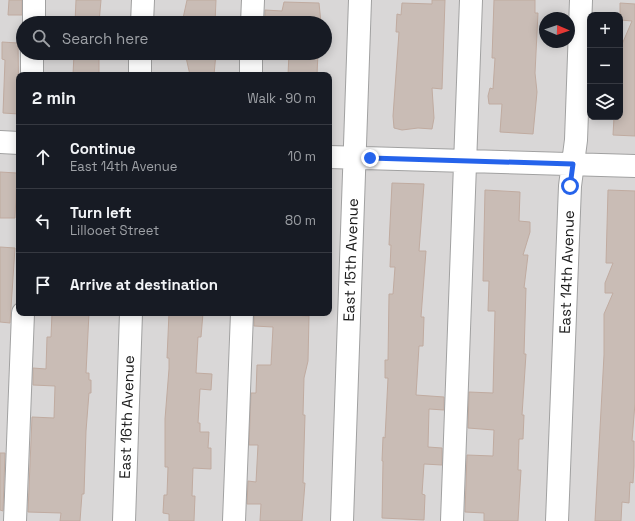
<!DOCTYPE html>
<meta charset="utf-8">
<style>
:root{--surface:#171b24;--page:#242831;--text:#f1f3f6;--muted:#9ea1a6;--line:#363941}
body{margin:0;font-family:"Space Grotesk",sans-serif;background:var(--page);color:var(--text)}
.controls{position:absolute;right:12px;top:12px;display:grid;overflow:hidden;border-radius:8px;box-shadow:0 2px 10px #0003}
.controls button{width:36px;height:36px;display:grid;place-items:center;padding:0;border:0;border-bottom:1px solid var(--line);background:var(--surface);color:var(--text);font:20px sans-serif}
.compass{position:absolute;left:539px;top:12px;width:36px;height:36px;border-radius:50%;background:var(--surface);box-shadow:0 2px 10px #0003;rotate:92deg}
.stop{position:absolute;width:12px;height:12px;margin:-9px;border:3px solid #2563eb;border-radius:50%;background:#fff}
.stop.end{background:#2563eb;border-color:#fff;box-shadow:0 1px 4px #0008}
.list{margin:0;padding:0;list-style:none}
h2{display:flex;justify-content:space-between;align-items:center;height:52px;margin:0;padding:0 16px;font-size:17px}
h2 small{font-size:13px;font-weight:400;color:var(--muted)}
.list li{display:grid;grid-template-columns:26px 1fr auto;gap:12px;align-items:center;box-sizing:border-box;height:64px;padding:0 16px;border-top:1px solid var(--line)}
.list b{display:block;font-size:15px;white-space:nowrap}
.list p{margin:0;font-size:13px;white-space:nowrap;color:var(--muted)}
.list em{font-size:13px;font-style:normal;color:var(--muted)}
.icon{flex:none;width:22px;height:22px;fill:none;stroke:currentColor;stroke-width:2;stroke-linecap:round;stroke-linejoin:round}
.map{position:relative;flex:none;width:635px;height:521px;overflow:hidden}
.search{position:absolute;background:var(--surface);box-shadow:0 2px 10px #0003;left:16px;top:16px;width:316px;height:44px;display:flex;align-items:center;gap:10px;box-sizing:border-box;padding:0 14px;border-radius:22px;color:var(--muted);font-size:15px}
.panel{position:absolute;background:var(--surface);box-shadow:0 2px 10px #0003;left:16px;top:72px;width:316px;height:244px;border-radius:8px}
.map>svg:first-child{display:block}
.residential{fill:#d9d7d7;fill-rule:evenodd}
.building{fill:#c9bcb5;stroke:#c0aba0}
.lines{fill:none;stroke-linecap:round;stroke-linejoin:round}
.minor-casing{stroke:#a1a1a1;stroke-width:24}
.minor{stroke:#fff;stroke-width:22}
.route{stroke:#2563eb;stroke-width:5}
.labels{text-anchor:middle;stroke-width:3;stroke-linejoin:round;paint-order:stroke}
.street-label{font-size:15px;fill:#1a1a1a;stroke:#fff}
</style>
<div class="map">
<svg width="635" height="521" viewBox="0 0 635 521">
<rect width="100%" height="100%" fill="#ede7de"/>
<!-- residential -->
<path class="residential" d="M0,0h572l-5,140 20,1 3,-78v54h30v-102h-28v-15h43v521h-635zM545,18h24v24h-24zM23,23h302v30h-302zM19,75h310v238h-310z"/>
<!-- building -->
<path class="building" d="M9,0h13v15h-14z
M76,0h25l-2,23h-24z
M187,0h29l-1,23h-33z
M432,0h13l-3,89 -10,-1 2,30 -2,11 -14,-1 -16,2 -8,-2 -1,-12 6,-84h-3l1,-18 4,1 1,-12 30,1z
M494,0h41v13h3l-3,60 2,19 -4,42 -33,-2 2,-28h-13l-1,-8 2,-8 3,1 2,-31h-3z
M284,2l35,1 2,20h-56v-13l17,1z
M620,3l15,1v132l-22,-1 1,-18h6v-68l12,-28 -12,-1z
M2,42l16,1 1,71 -16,-1 2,-53 -3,-1z
M185,53h31l-2,22h-24z
M289,53h29l-1,22h-29z
M74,54l25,1v20h-26z
M0,172l17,1 -2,45h-15z
M392,183l32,1 -5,67h7l-5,66h3l-1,29h-4l-3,49 28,2v13l-15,-1 -1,38 14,1v17l-18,-1 -2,30 3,1 -1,25 -42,-2 1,-57h-1l1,-24 2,1 3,-60h-3v-18h3l1,-66h4l2,-27h-5l1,-22h-2z
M485,190l35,2 -1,29 11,1v10l-7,23h5l-4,33h2l-2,66h2l-4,61h2l-1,24h-4l-1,31h3l-3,51h-34v-8l-19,-1 2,-57 26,1 1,-26 -26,-2 1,-36 24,1 2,-82h-7l1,-30h-6z
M608,190l27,1v212l-3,38h2v25l-1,17 -3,-1 -1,21 -7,-1 -1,19h-26l9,-166v-41l9,-21h-8v-10l8,-20h-7z
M0,247l15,1 -5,75 -10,-1z
M52,313h37l-3,60h3v7h2v13h-2l-3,38 -2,63h-2l-2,27h-20l1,-8 -33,-1 4,-95 22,1 1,-32 -22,-1v-17l13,1 1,-32h4z
M169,313h34l-2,24h-3l-2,36 16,1 -1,16 -11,-1 -2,34h2v9h9l-1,16h3v21l-18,-1 -1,28h3l-1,25h-25v-7l-6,-1 1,-18h3l1,-28h-3v-48l4,-50v-11h-2z
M254,313l55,3 -1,45 -4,17 -1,37h2l-2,68h2l-3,38h-42l1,-17h-14l1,-23 8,1 2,-37h-9l2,-52h5l1,-28h14l2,-38 -19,-1z
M0,453h5l-2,58 -3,-1z"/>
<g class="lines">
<!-- minor casing -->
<g class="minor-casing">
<path id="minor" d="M34,23v-23
M142,23l1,-23
M252,23l1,-23
M32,75v-22
M140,75v-22
M251,75v-22
M0,142l19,1
M329,157l306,9
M15,521l8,-208
M124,521l7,-208
M234,521l8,-208
M342,521l18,-521
M452,521l19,-521
M557,521l13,-335 6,-46 5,-140"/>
</g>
<!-- minor -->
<use href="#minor" class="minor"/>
</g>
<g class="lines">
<!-- route -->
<path class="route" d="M370,158l203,6 -3,22"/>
</g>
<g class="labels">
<!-- street labels -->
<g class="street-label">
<text transform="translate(351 260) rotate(-88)" y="5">East 15th Avenue</text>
<text transform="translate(567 272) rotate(-88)" y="5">East 14th Avenue</text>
<text transform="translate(127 417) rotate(-88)" y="5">East 16th Avenue</text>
</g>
</g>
</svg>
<div class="controls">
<button>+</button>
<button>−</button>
<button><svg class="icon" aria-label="layers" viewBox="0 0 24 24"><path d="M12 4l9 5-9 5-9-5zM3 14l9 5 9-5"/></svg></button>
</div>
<svg class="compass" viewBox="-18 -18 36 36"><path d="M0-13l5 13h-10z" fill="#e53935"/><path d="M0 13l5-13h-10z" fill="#9ea1a6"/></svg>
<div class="stop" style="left:570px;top:186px"></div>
<div class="stop end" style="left:370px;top:158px"></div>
<div class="search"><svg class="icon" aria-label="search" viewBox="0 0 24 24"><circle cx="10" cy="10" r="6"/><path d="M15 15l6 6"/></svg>Search here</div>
<section class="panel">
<h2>2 min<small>Walk · 90 m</small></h2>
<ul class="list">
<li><svg class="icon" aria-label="ahead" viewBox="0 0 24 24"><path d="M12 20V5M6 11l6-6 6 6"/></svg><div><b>Continue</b><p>East 14th Avenue</p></div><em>10 m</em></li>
<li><svg class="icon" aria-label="left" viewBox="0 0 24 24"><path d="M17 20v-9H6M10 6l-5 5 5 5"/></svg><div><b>Turn left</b><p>Lillooet Street</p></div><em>80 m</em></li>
<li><svg class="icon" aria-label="arrive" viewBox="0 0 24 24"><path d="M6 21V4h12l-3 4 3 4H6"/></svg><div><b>Arrive at destination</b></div></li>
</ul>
</section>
</div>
